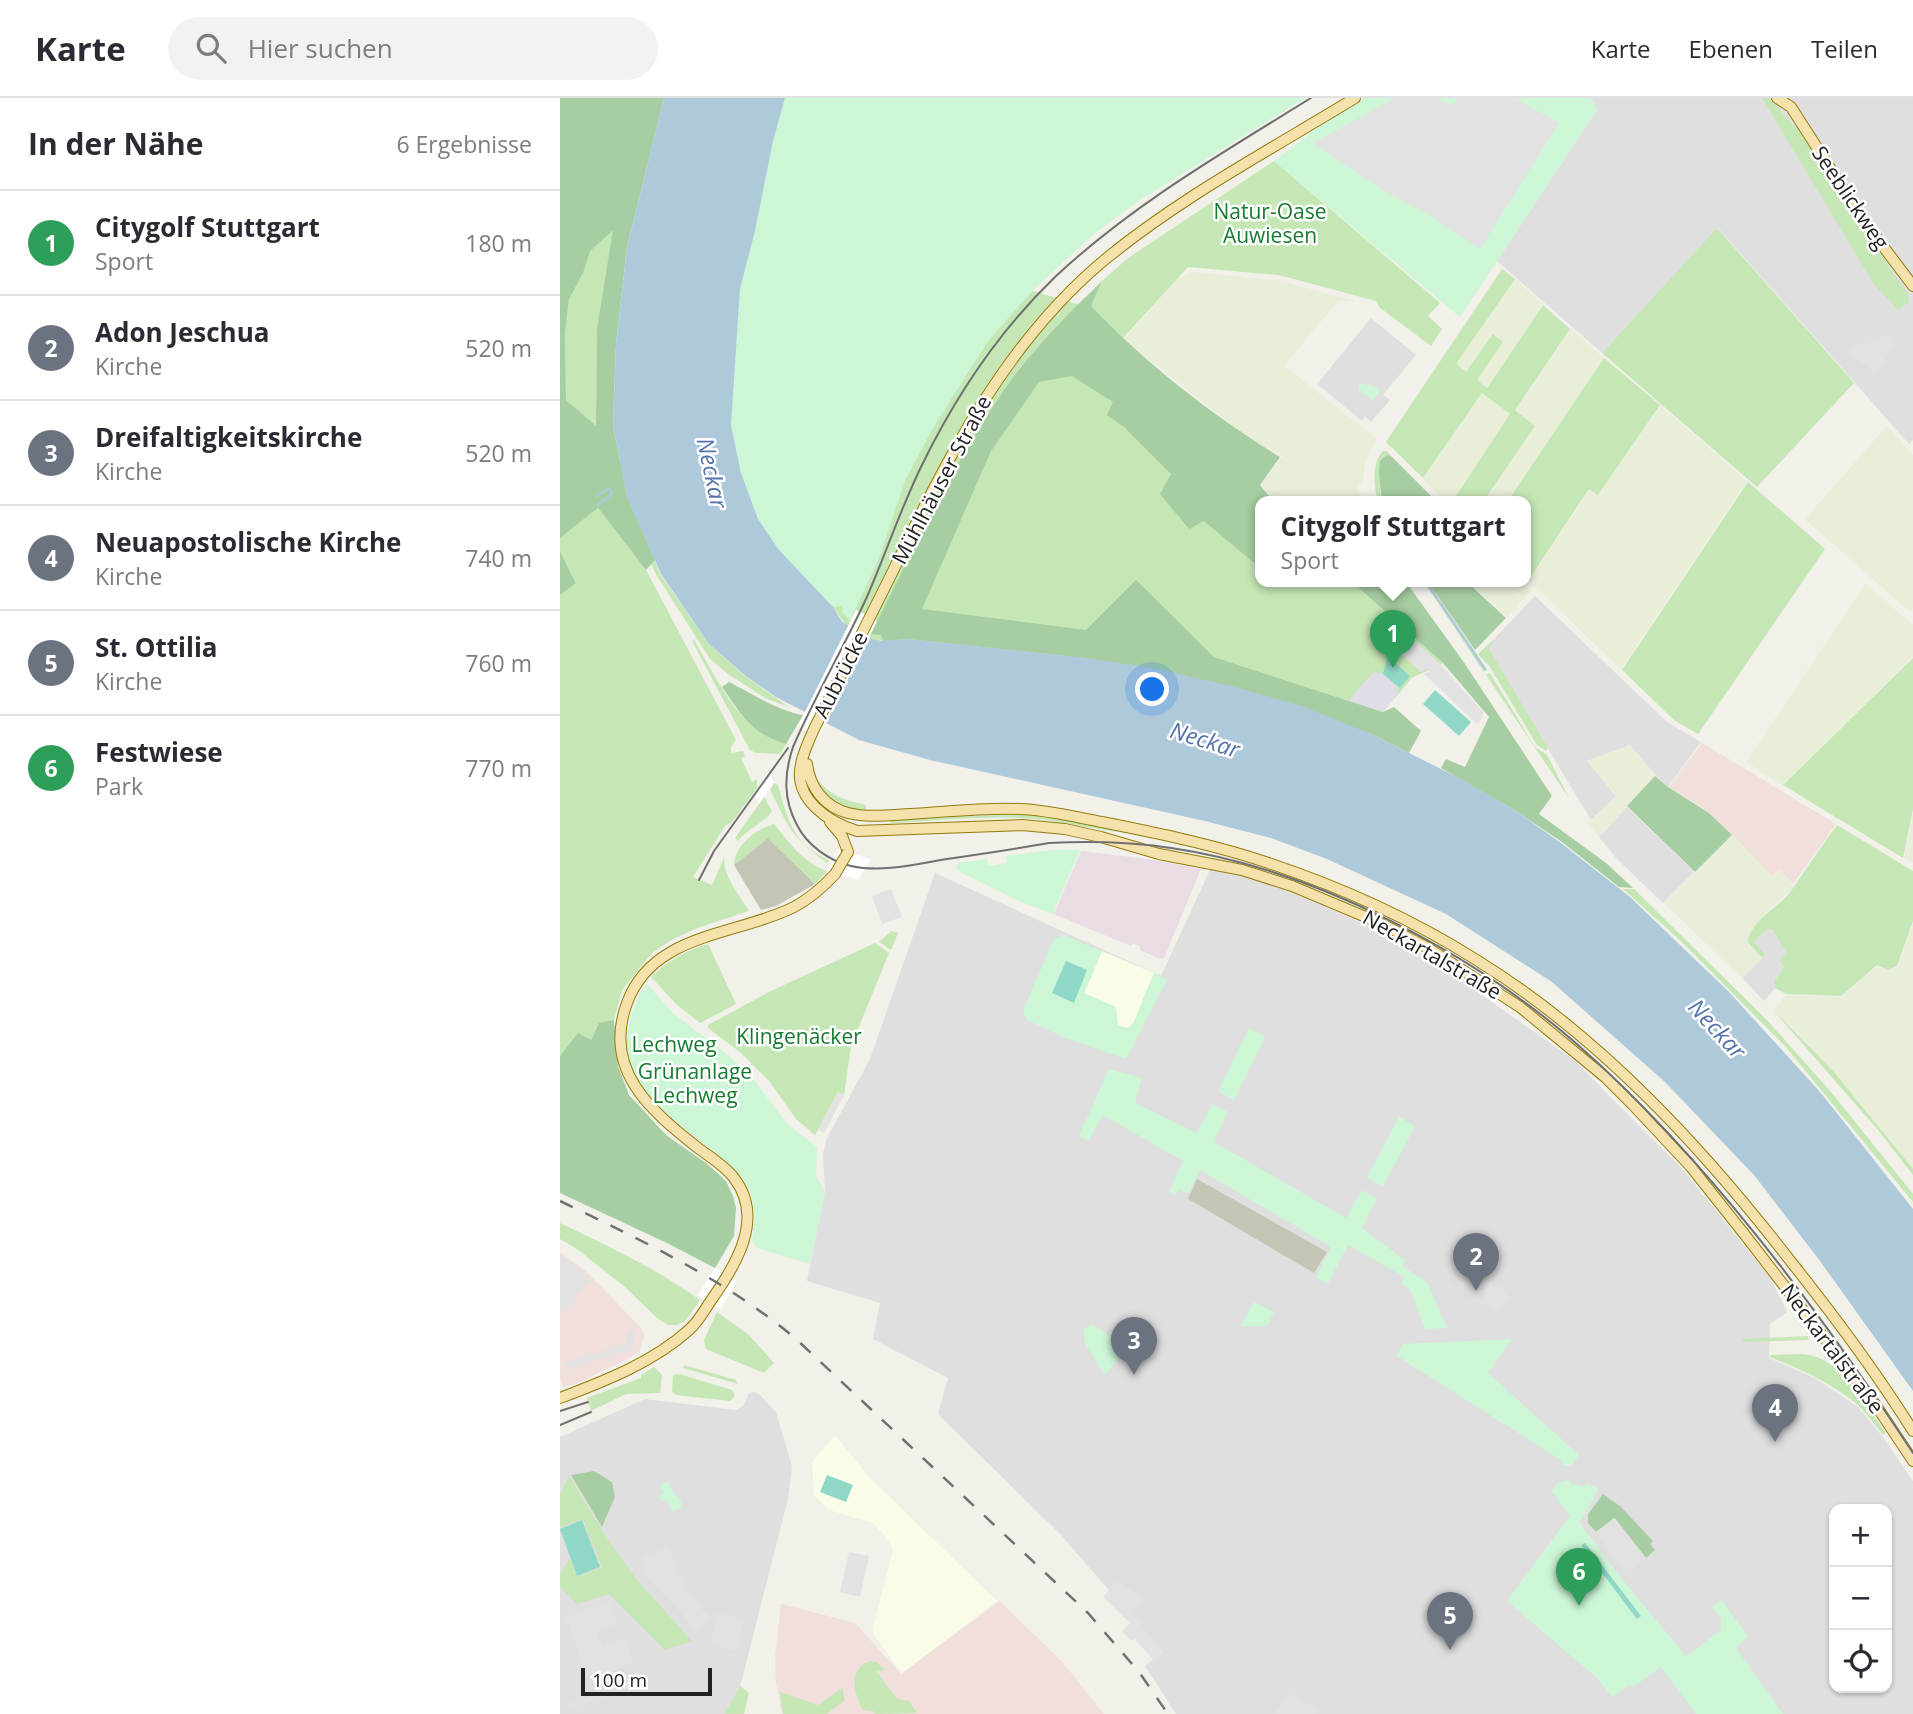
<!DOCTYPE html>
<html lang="de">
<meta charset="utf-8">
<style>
:root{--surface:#fff;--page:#f2f2f3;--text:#2b2b33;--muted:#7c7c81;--line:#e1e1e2;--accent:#b45309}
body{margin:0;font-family:"Open Sans",sans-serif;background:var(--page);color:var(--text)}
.controls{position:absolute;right:21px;bottom:21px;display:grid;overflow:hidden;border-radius:14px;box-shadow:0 2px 5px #0004}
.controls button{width:63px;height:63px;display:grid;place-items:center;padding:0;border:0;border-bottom:2px solid var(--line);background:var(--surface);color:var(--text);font:35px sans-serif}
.scale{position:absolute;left:21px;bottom:18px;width:131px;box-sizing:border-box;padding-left:7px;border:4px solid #222;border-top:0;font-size:19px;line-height:24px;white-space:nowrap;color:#222;-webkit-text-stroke:5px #fff;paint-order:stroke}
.you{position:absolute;left:593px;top:592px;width:24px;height:24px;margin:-18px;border:5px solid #fff;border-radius:50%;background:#1a73e8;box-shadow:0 0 0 10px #1a73e833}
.badge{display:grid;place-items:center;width:46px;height:46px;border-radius:50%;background:var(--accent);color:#fff;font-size:23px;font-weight:700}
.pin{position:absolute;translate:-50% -58px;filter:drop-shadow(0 2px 4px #0008)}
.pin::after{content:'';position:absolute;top:37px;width:24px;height:21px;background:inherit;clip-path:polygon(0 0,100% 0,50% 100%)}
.popup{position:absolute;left:695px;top:398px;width:276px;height:91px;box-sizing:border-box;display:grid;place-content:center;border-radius:14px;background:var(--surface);filter:drop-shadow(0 2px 5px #0005);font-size:23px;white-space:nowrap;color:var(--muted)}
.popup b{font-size:26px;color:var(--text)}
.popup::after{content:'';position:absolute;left:50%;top:100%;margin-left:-14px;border:14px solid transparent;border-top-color:var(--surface)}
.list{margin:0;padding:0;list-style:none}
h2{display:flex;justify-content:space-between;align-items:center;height:91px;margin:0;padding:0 28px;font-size:30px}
h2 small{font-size:23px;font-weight:400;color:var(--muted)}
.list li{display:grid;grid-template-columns:46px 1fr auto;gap:21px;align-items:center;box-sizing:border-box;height:105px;padding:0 28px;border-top:2px solid var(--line)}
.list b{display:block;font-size:26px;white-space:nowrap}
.list p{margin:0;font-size:23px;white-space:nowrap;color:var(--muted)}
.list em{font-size:23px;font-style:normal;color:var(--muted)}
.icon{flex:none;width:38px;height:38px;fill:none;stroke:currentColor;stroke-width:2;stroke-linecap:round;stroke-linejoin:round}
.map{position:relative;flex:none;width:1353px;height:1616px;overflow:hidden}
header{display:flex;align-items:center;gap:42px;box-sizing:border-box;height:98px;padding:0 35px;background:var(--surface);border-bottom:2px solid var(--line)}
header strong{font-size:33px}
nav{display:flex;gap:38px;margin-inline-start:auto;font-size:24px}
.search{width:490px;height:63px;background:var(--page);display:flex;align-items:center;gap:18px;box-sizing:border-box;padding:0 24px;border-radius:38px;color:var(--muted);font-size:26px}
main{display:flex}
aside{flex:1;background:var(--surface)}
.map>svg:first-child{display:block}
.residential{fill:#e0dfdf;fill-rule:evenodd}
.commercial{fill:#f0dfdb}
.industrial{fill:#e9dce5}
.education{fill:#f9fde7}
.construction{fill:#c3c5b5}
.farmland{fill:#e8eed7}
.grass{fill:#c5e6b5}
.forest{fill:#a7cda2;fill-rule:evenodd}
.park{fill:#ccf6d6}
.pitch{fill:#8fd8c8}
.parking{fill:#e2e2e2}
.plaza{fill:#dfdee7}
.water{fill:#aec9da}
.pier{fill:#fff}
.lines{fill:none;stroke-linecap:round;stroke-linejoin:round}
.stream{stroke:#aec9da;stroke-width:2.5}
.major-casing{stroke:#927c0d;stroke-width:12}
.major{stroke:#f5e1ab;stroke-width:10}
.tram{stroke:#707070;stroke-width:2}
.rail{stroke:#707070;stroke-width:2.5;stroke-dasharray:14 14;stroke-linecap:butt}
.major-bridge-casing{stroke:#927c0d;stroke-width:12;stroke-linecap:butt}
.major-bridge{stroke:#f5e1ab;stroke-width:10}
.labels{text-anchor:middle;stroke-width:5;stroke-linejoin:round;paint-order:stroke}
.street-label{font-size:21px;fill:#222;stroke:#fff}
.park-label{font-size:21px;fill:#167a2f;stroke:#fff}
.water-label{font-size:23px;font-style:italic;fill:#5572aa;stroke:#fff}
</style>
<header>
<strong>Karte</strong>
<div class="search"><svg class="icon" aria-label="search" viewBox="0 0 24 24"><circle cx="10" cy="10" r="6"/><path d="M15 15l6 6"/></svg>Hier suchen</div>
<nav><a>Karte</a><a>Ebenen</a><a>Teilen</a></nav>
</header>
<main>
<aside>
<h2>In der Nähe<small>6 Ergebnisse</small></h2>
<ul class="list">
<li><span class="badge" style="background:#2e9e5b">1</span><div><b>Citygolf Stuttgart</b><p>Sport</p></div><em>180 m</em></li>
<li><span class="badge" style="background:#6b7280">2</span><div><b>Adon Jeschua</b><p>Kirche</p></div><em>520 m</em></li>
<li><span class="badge" style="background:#6b7280">3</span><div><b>Dreifaltigkeitskirche</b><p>Kirche</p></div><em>520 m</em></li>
<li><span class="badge" style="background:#6b7280">4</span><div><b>Neuapostolische Kirche</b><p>Kirche</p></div><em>740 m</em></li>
<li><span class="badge" style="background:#6b7280">5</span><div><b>St. Ottilia</b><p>Kirche</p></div><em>760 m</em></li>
<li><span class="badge" style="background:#2e9e5b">6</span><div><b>Festwiese</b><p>Park</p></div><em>770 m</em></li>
</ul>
</aside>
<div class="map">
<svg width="1353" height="1616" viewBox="0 0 1353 1616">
<rect width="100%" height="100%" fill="#f1f0e9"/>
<!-- residential -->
<path class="residential" d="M1030,0h323v342l-4,4 -191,-216 -116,125 -105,-92 100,-151z
M811,220l45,37 -33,40 7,5 -19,22 -6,-5 -3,4 -45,-37z
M975,498l132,126 34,20 -33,45 -12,-11 -26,-31 -43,16 29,35 -25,24 -103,-171 5,-9z
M1067,709l67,65 -31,31 -46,-44 -18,-22z
M650,772l28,5 52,17 86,37 49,26 149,105 111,112 86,107 16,33 -17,12 -1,34 46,20 43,29 24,29 31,45v233h-737l-31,-48 18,-14 -103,-118 -122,-120 10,-36 -75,-39 7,-36 -73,-22 18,-90 -2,-36 3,-15 44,-81 65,-186 226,103zM1274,1411h53v179h-53z
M1207,831h5l14,23 -2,15 -9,13v8l-11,13 -22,-23 23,-23 -11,-13z
M194,1294l6,3 16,17 16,54 -4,33 -55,215h-173v-277l85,-38 91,11 7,-4 6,-13z"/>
<!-- commercial -->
<path class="commercial" d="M1142,645l134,81 -43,60 -14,-14 -7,6 -62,-63 -41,-26z
M0,1154l28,21 54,56 2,7 -4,15 -12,8 -52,25 -13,3 -3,-8z
M440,1503l64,63 40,50h-322l-6,-31 -1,-25 6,-54 74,19 46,51z"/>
<!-- industrial -->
<path class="industrial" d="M521,753l66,8 54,10 -37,89 -4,1 -20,-9v-4l-4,-1 -4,-2 -1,3 -77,-32z"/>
<!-- education -->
<path class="education" d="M542,853l52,22 -20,49 -6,6 -10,-2 -34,-33z
M275,1337l34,42 128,124 -95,72 -28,-38 -1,-7 20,-79 -8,-13 -12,-13 -44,-13 -15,-15 -2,-33z"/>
<!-- construction -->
<path class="construction" d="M208,740l47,46 -39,22 -15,4 -27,-45z
M637,1081l130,73 -13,21 -126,-74z"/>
<!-- farmland -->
<path class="farmland" d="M635,174l84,9 77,20h-18l-54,65 93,73 -12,24 -2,17 -5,6 4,16h-87l-14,-17 20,-28 38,21 -80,-47 -115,-92 54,-61z
M955,181l28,25 -56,83 -10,-7 26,-38 -10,-8 -27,38 -10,-8z
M1011,231l33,29 -98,144h-22l51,-76 -19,-16z
M923,295l27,22 -59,87h-5l-23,-23z
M1101,308l86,75 -126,188 -92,-88 61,-91 8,5z
M1327,328l26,29v153l-3,4 -105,-93z
M909,484h52l10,9 -24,26z
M1305,486l48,41v32l-131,128 -36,-23z
M1070,648l25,30 -56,61 -11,-13 29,-28 -30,-35z
M1353,716v49l-9,-5z
M1173,737l39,41 7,-6 15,17 -29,26 -18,29 15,16 -20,20 -78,-75z
M1353,826v245l-80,-98 -59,-60 12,-16 55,2 36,-31 11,4 10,-3z"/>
<!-- grass -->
<path class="grass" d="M83,0l-46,240 -1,89 -30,-27 -1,-66 4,-34 -3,-12z
M1202,0h7l34,38 105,159 1,7 -11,8 -23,-24z
M714,63l166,142 -12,13 14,13 -11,17 -52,-39 -3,-6 -97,-26 -91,-8 -66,72 -31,-33 11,-25 26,-23z
M1157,130l137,155 -97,104 -155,-134z
M942,171l13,10 -59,85 10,8 27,-38 10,8 -26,38 10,8 56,-83 27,24 -55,81 20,16 -52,76h-31l58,-88 -28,-21 -59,85 -37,-36z
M429,180l98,29 84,168 33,45 56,48v14h92l91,81 -31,15 -29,34 -169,-55 -78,-76 103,110 -368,-52 -24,-12 -14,-20z
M1044,260l56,47 -62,90 -9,-6 -61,92 -2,-79h-19z
M823,353h4l4,5 -4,-1 -7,36 2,11h-4c-4,-16 -7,-38 5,-51z
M60,363l27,81 13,32 49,70 37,33 43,30 -24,-9 -37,-24 -18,-15 -53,-83 -15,-30 -21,-49z
M1188,384l77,67 -127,185 -24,-14 -52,-50z
M38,410l48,62 90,170 -5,7v6l12,-2 2,5 -4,2 11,24 5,-3v9l-25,34 -7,4 -32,51 19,8 12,-27c0,20 15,36 25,53l-49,16 -27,12 -21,14 -30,37 -8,30 -15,3 -8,17 -13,-6 -18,22v-461l16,-13 -16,-31v-13z
M864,484h4l59,88 -3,2z
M134,542c24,40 45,91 92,104l-6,10 -24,-1 -6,-3 -58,-109z
M933,542l-4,9 59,99 -2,3 -9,-6 -47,-78 -12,-13z
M1353,560v151l-10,49 -120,-73z
M930,575l45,74 12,8 22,43 -83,-123z
M253,675c13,21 29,27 53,32v7c-28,-6 -42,-11 -53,-39z
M214,685l4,2c6,22 11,44 27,60 6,6 16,11 24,16l-2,2c-35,-25 -39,-36 -57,-74z
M204,699l8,14c-6,11 -24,17 -34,30l-3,-3z
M460,716l47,5 71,15c-39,-2 -77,-15 -117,-16 -43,-2 -87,3 -130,5v-3z
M214,726c15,19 29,38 53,47l-12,13 -47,-46 -34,27c1,-20 22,-36 40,-41z
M1277,727l76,46v50l-16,45 -9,4 -11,-5 -36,31 -55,-2 -11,-6v-8l9,-13 -4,-7 6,-8 -14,-23h-5l-13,13 11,12 -3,4 -15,-17c10,-27 32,-32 46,-53 14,-21 29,-42 44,-63z
M1063,791h11l132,130 65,73 82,102v8l-128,-156 -102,-103z
M331,833l7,2 -7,17 -12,-8z
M315,845l14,10 -38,93 -7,49 -6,-3 -23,43 -19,-16 -26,-37 -30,-30 -32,-24v-3l63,-34z
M148,846l28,60 -36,19 -24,-19 -25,-27c17,-16 34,-26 57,-33z
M1214,913l59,60 80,98v6l-35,-45z
M0,1125c48,23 97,46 140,77l-14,20 -9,5h-9l-11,-7 -32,-31 -48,-38 -17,-10z
M157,1214l32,23 25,28 -10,10 -58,-24 -2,-9z
M1248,1238l1,4 -66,2v-3z
M1243,1256c40,4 61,50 83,79l-3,2c-8,-10 -16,-21 -25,-30 -26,-22 -57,-36 -88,-48v-2z
M124,1267l52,15 2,4 -55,-16z
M94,1269l8,8 -2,18 -34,1 -35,17 -4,-13 54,-20v-3z
M119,1276l53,16 3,6 -5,5 -54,-6 -4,-3 1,-17z
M9,1378l34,56 34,48 55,61 -27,9 -56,-56 -32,10 -17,-17v-13l10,-16 7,19 25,-10 -19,-48 -21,8 -2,-2v-31z
M310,1563l7,1 8,8 -9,1 21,28 12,2 8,12 -42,1 -2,-3 -10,-1c-9,-17 -16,-41 7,-49z
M180,1588l9,7 -5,21h-19z
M282,1590l3,12 -18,14h-44l-3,-22 38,13z"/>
<!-- forest -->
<path class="forest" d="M0,0h104l-37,149 -11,97 -3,81 14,72 28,63 -9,10 -48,-62 -38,30zM53,132l-16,99 -1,97 -30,-26 -1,-66 4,-35 14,-26 7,-22z
M542,183l-11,25c55,58 121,109 189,151l-20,28 14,17h-14v66l-56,-47 -15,8 -29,-35 11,-20 -47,-47 -17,-12 6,-13 -41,-26 -33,6 -48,69 -69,158 164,21 50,-50 78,77 169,55 11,-5 27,24 -12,22 -38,-19 -277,-75 -186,-20 -25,2 -2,-6 -10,-1c42,-83 81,-169 134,-245 28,-40 62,-74 97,-108z
M827,357l4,1 46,46h-55l-3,-29 1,-12z
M0,453l16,32 -16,12z
M792,484h54l59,82 87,132 -13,18 67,49 27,25 -14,-1 -57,-45 -46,-31 -75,-43 5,-9 19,8 24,-50 -46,-54z
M868,484h39l39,36 -31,32z
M169,584c24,12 47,28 74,33l-17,29c-35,-10 -44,-29 -64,-57z
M1095,678l13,11 41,26 23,22 -37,37 -68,-66z
M54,922l4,46 11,29 37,40 40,28 20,18 7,15 3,12 -2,28 -19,32 -46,-24 -109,-51v-137l18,-23 13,7 8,-17z
M34,1373l18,11 3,15 -13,30 -31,-52z
M1043,1396l17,12 33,35 -3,3 5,6 -9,8 -31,-40 -19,14 -8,-9v-9z"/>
<!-- park -->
<path class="park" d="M225,0h520l-165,102 -45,33 -61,56 -46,52 -55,87 -27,51 -28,82 -28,60 -7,-8 -1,-7 -9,1 -54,-57 -21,-31 -17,-46 -10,-48 9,-136 15,-58 18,-90z
M805,0h225l7,12 -137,207 -186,-156 51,-39z
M799,285l14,3 7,5 -7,9 -14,-10z
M493,752h27l-27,64 -34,-13 -61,-30 -2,-4 2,-4 29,-4 1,7 19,-3 -1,-7z
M503,837l39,16 -18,42 32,14 2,19 10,2 6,-6 20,-49 13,7 -41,79 -63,-22 -36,-17 -4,-9 31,-72z
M86,885l28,31 56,43 22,20 35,47 30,23 -1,29 9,16 -15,72 -53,-16 -5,-7c4,-24 4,-41 -9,-62 -57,-63 -159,-90 -97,-196z
M689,930l16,9 -31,63 -16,-9z
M549,971l33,9 -7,25 62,30 15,-29 16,8 -14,30 132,76 16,-28 15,9 -15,29 43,32 -3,6 25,16 20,46 -22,1 -15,-40 -9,-5 4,-7 -57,-32 -20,39 -12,-7 15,-30 -131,-77 -12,24 -10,-5 -3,6 -6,-3 14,-31 -80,-46 -15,26 -9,-5z
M839,1019l16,9 -32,61 -16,-9z
M694,1204l20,10 -7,14h-26z
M532,1226l35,24 -22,27 -20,-31 -1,-15z
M952,1241l-24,34 91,82 -7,10 -10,1 2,-4 -167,-106 5,-12z
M1008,1382l4,4 13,3 1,-4 13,6c-8,10 -11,25 -20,33l42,56 65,78 35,-26v-12l-9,-11 10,-7 26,37 -12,11 47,66h-87l-35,-47 -28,20 -4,-2 -17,12 -15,-19 -90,-77 63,-85 -18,-25 5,-8z
M108,1383l5,12 8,7v8l-9,3 -5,-11 -5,2 -3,-6 5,-3 -4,-8z"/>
<!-- pitch -->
<path class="pitch" d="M829,555l6,1 -1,8 16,14 -10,12 -17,-14z
M875,592l36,32 -12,14 -36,-32z
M506,863l21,9 -13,33 -22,-10z
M267,1377l26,10 -7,17 -26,-10z
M22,1422l18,47 -23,9 -17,-47z
M1025,1445l56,73 -4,3 -56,-74z"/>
<!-- parking -->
<path class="parking" d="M835,0h42l15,8 6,-8h57l44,25 -79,126 -52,-35 -44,-23 -71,-48z
M1330,236l5,12 -20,27 -26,-21 1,-5z
M839,528l41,38 43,48 -1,6 -5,6 -53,-50 5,-2 -2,-3 -6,3 -28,-25 2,-6 3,1 1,-3 -3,-1z
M331,791l11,28 -20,7 -10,-28z
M278,994l6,3 -20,38 -6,-3z
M0,1157l20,15 11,12 -17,14 2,3 -9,9 -7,2z
M930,1183l11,6 8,11 -14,13 -13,-9 5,-10 -3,-2z
M67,1233h6l2,5 -2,9 -5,5 -62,20 -2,-7 61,-19z
M1196,1308l15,15 -14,14 -15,-14z
M1054,1420l32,40 -19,15 -31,-41z
M108,1450l17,36 -4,3 28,30 -13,12 -50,-53 -4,-18z
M289,1454l20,4 -9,41 -20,-5z
M557,1483l26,17 -9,15 11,18 18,21 -10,8 -18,-21 -4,2 -9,-10 8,-8 -27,-26z
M48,1502l9,23 -20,9 6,14 21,-8 10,24 -44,18 -25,-63z
M157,1515l28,7 -8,31 -27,-7z
M79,1579l2,6 -73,28 -2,-6z
M729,1594l30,18 -3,4h-41z"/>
<!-- plaza -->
<path class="plaza" d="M814,574l9,2 16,14 -2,2 2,3 -16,19 -33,-11 2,-5z"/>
<!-- water -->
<path class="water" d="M104,0h121l-12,43 -18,90 -15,58 -9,136 10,48 17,46 21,31 54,57 9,15 29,17 12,2 25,-2 186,20 64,10 77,18 67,19 69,28 88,44 57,33 45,32 69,54 99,95 91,100 93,117v182l-93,-130 -66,-86 -89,-93 -113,-100 -106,-68 -119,-55 -56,-21 -66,-17 -275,-61 -71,-20 -83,-43 -29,-20 -38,-33 -48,-70 -34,-77 -14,-72 3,-81 11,-97z"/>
<!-- pier -->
<path class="pier" d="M296,512l21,11 -58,116 -21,-11z
M209,674l5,11 -15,21 -5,-11z
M278,752l33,9 -13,21 -31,-9z
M155,1170l22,14 -17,27 -22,-14z"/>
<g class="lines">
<!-- stream -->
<path class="stream" d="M37,398l12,-8
M38,407l14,-11 -3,-6
M866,484l59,87"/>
<!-- major casing -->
<g class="major-casing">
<path id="major" d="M795,0c-85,52 -176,100 -253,164 -97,82 -155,196 -209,309 -26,52 -52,104 -78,156 -5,11 -12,26 -14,37 -8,36 28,58 56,67l165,-6 43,4 36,8 58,17 83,16 50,16 88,37 48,25 92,59 85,70 28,28 58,62 54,68 128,166 40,60
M1217,0l14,9 73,114 49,65
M247,666c3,24 18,43 41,49 20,5 42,2 62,1 37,-2 74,-7 110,-5 28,1 55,8 82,13 50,10 99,20 148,35 79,25 155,58 225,102 125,77 228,189 317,304 43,54 84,109 121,168
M270,724l12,14 6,16
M0,1300c45,-17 94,-36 130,-69 9,-8 15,-20 22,-30 24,-34 53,-81 22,-121 -9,-12 -24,-21 -36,-30 -47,-37 -96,-78 -71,-145 26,-71 110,-67 167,-96 17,-9 29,-20 41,-33"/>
</g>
<!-- major -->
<use href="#major" class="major"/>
<!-- tram -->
<path class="tram" d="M751,0c-89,55 -179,107 -256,179 -56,54 -100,120 -134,190 -21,43 -36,89 -55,132 -23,50 -51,97 -73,148 -9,27 -10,52 4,78 10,20 32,36 54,41 31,7 66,-2 96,-7 34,-5 68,-10 102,-16 40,-2 82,-1 122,5 140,20 301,104 407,197 129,114 241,265 335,408
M139,782l15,-29 74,-103
M0,1313l28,-9
M0,1327l31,-13"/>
<!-- rail -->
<path class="rail" d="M0,1103c83,40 164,78 235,137l293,275 51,59 29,42"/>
<!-- major-bridge casing -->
<g class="major-bridge-casing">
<path id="major-bridge" d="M275,776l13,-22"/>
</g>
<!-- major-bridge -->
<use href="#major-bridge" class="major-bridge"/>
</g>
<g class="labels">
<!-- street labels -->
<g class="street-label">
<text transform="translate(1290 100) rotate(56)" y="7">Seeblickweg</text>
<text transform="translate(382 382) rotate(-62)" y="7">Mühlhäuser Straße</text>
<text transform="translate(281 577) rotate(-63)" y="7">Aubrücke</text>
<text transform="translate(872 857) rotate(30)" y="7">Neckartalstraße</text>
<text transform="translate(1272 1251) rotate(53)" y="7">Neckartalstraße</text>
</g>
<!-- park labels -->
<g class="park-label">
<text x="710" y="121">Natur-Oase<tspan x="710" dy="24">Auwiesen</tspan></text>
<text x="239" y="946">Klingenäcker</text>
<text x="114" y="954">Lechweg</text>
<text x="135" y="981">Grünanlage<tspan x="135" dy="24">Lechweg</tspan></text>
</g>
<!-- water labels -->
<g class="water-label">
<text transform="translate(152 375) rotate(78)" y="8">Neckar</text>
<text transform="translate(645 642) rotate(17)" y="8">Neckar</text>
<text transform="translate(1157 931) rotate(47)" y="8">Neckar</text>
</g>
</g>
</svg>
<div class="controls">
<button>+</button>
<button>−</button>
<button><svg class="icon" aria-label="locate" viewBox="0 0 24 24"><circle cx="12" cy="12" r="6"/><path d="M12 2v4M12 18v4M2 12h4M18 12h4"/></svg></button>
</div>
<div class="scale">100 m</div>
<div class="you"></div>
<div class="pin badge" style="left:833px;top:570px;background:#2e9e5b">1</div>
<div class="popup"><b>Citygolf Stuttgart</b>Sport</div>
<div class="pin badge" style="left:916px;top:1193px;background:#6b7280">2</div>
<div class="pin badge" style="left:574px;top:1277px;background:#6b7280">3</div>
<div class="pin badge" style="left:1215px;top:1344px;background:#6b7280">4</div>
<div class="pin badge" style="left:890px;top:1552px;background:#6b7280">5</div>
<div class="pin badge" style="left:1019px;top:1508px;background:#2e9e5b">6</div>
</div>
</main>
